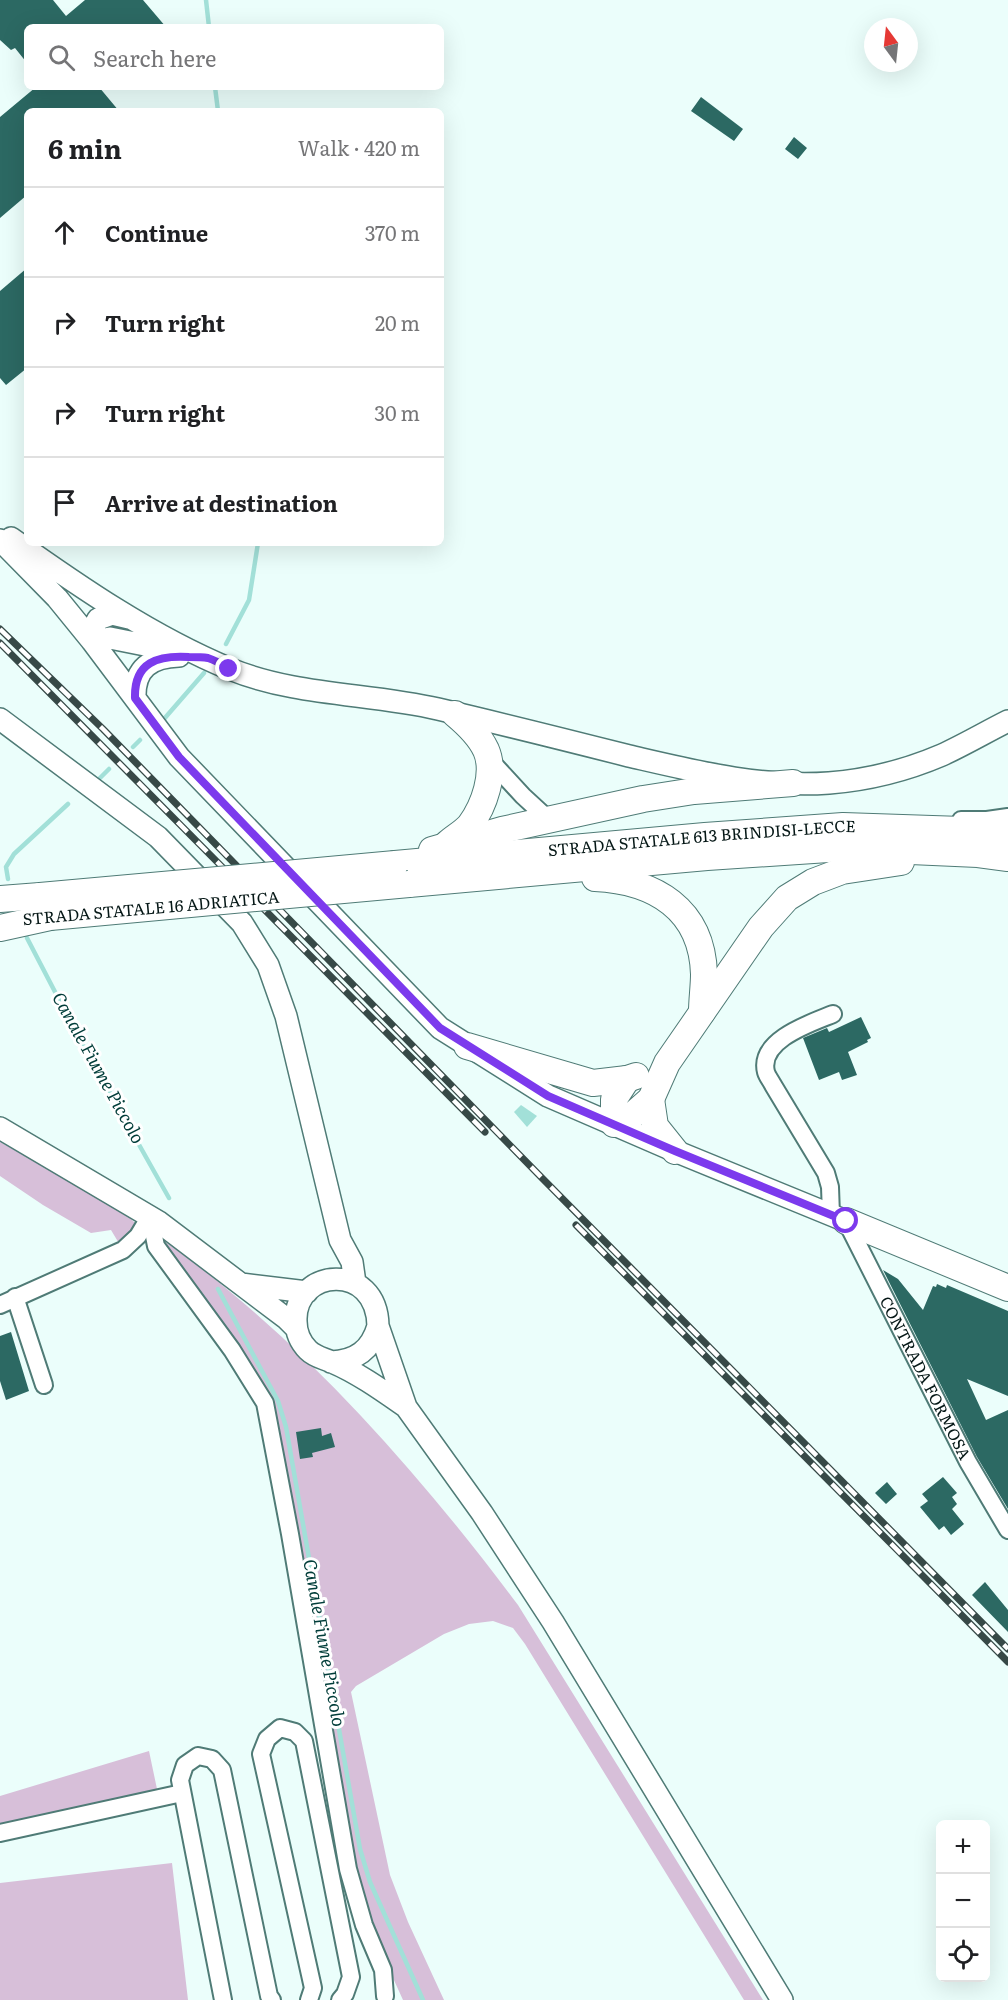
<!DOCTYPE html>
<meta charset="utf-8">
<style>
:root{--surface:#fff;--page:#f6f6f6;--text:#202124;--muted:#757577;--line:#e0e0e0}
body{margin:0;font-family:Literata,serif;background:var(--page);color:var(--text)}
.controls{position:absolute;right:18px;bottom:18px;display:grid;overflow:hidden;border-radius:9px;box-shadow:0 6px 24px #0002}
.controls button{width:54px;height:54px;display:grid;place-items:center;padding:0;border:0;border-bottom:2px solid var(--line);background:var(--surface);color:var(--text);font:30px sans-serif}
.compass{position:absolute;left:864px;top:18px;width:54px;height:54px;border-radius:50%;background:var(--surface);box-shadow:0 6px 24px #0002;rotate:345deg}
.stop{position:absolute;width:18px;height:18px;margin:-14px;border:4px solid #7c3aed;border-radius:50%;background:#fff}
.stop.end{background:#7c3aed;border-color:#fff;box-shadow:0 2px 6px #0008}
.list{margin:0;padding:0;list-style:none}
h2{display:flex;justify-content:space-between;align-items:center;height:78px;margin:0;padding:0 24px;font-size:26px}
h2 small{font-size:20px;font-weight:400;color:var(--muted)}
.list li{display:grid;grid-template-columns:39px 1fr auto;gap:18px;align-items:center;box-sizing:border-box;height:90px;padding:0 24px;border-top:2px solid var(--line)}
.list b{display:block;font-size:22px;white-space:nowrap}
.list em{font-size:20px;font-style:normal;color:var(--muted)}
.icon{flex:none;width:33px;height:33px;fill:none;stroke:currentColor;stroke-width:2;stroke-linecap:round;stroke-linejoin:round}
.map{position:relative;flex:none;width:1008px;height:2000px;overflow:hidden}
.search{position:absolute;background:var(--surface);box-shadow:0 6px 24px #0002;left:24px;top:24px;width:420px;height:66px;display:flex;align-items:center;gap:15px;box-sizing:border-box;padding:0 21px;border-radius:9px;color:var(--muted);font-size:22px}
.panel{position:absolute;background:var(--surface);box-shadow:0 6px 24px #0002;left:24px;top:108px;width:420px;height:438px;border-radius:9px}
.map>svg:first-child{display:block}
.green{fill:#d7bfd9}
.water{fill:#a2e0d8}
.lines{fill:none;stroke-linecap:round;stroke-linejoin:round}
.stream{stroke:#a2e0d8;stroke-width:4.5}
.building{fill:#2c6963}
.minor-casing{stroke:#4f7b76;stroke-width:20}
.major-casing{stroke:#4f7b76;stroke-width:24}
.highway-casing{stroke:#4f7b76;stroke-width:28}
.minor{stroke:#fff;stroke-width:16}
.major{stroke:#fff;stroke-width:21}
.highway{stroke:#fff;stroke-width:26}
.rail-casing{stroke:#374947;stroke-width:7}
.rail{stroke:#fff;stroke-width:4.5;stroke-dasharray:14;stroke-linecap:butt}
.highway-bridge-casing{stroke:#4f7b76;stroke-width:28;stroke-linecap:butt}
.highway-bridge{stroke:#fff;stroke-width:26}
.route{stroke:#7c3aed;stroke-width:8}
.labels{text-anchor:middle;stroke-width:6;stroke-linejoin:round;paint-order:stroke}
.street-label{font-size:16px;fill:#051716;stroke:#fff}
.water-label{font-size:18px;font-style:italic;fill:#013d39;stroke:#fff}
</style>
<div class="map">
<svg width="1008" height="2000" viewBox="0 0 1008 2000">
<rect width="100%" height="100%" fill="#ebfefb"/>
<!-- green -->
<path class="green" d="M0,1142l128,71 3,6 8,8 -19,18 -9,-15 -20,3 -48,-28 -43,-29z
M167,1243c136,97 252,230 351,362l245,395h-19l-219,-356 -12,-16 -20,-7 -24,3 -25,10 -88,52 -5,6 39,183 18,47 36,78h-41l-25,-55 -25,-77 -76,-431 -112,-193z
M149,1751l8,38 -157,35v-28z
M172,1863l16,137h-188v-117z"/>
<!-- water -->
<path class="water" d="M521,1105l16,11 -10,11 -13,-15z"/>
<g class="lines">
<!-- stream -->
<path class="stream" d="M206,0l3,27
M215,87l3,24
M226,644l23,-44 9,-57
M164,719l40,-46
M133,747l7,-7
M100,778l9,-9
M8,879l-2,-12 8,-13 54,-50
M27,938l52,100 90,160
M218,1289l60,112 8,26 74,422 10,33 53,118"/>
</g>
<!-- building -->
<path class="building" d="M0,0h53l13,16 19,-16h58l23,27h-139v36l-12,-15 -4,2 -11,-10z
M36,87h63l20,24h-92v84l-27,23v-101z
M701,97l42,32 -9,12 -43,-30z
M794,137l13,11 -9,11 -13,-10z
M27,268v100l-21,17 -6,-7v-87z
M861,1017l10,21 -4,2 1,2 -20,10 9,23 -15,5 -3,-8 -20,8 -16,-42 24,-10 2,4z
M883,1270l15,9 25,31 10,-24 3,1 1,-3 9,4 1,-3 61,26v85l-41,-17 19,41 22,-10v99l-31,-52z
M11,1332l18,59 -23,9 -6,-19v-45z
M321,1428l1,8 9,-3 4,14 -23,6 1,4 -13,2 -4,-27z
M943,1477l14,16 -5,4 5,7 -5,5 12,15 -13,11 -7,-9 -5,4 -19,-23 8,-6 -6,-7z
M887,1482l10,12 -11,10 -11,-11z
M985,1582l23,28v22l-36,-37z"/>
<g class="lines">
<!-- minor casing -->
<g class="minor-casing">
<g id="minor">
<path d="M489,759l34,37 25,23"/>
<path d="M961,820h26l21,-3"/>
<path d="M831,1215l-1,-28 -4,-14 -53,-88c-2,-4 -6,-9 -7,-13 -8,-32 45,-49 67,-58"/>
<path d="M150,1216l6,30 76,104 33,53 25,131 58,335 16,56 19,45 2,26"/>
<path id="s1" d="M846,1221l122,241 40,68"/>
<path d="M15,1297l29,88"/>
<path d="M0,1305l123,-55 15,-14 12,-20"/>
<path d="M0,1833l182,-40"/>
<path d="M223,2000l-43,-220 5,-15 13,-9 14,3 10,11 47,226 3,4"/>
<path d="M309,2000l4,-12 -52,-234 6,-15 13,-11 15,4 9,9 47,236 -6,17 -5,6"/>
</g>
</g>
<!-- major casing -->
<g class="major-casing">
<path id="major" d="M11,538c69,49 140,98 219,131 66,27 139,24 208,40 64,15 128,31 191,47 65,15 132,32 200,27 38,-3 78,-13 113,-28 22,-10 44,-23 66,-34
M0,540l57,58 35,43 87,116 261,271 108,68 127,55 171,70
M92,641l18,-3 70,14
M92,641v-11l6,-11 14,-5 17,4
M135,698c-1,-30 16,-41 44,-42
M0,719l158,118 84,86 26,42 18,51 54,224 12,22 3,21
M0,1128l159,94 128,97 9,9
M241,1284l66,8
M331,1362c25,-1 40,-12 47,-36
M406,1407c-23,-16 -48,-34 -74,-45 -9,-4 -17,-5 -24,-12 -8,-8 -12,-18 -12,-29 -2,-53 81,-60 82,5l28,81 76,106 71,109 229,378"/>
</g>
<!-- highway casing -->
<g class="highway-casing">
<g id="highway">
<path d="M448,843c7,-6 16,-11 22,-18 14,-19 26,-52 16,-75 -7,-15 -19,-26 -31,-36"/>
<path d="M432,850l70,-20 141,-31 51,-8 99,-8"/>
<path id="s2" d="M395,864l310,-28 138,-10 119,4 46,6"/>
<path d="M595,878c60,3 107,31 109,96 0,13 -2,25 -2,38"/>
<path d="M409,884l298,-27 136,-9 135,6 30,4"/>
<path d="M0,899l40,-3"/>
<path d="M0,928l50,-11"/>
<path d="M467,1046l126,37 34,-4 9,-3"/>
<path d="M627,1079l-13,20v25l20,-10 17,-15 16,-36 94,-136 26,-29 26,-16 29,-11 59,-9"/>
<path d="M651,1099l4,27 20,25"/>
<path d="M846,1221l162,67"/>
</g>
</g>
<!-- minor -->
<use href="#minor" class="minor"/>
<!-- major -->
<use href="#major" class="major"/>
<!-- highway -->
<use href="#highway" class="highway"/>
<!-- rail casing -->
<g class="rail-casing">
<path id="rail" d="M0,629l103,100 439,449 466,471
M0,643l485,489
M576,1225l432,437"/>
</g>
<!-- rail -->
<use href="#rail" class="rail"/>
<!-- highway-bridge casing -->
<g class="highway-bridge-casing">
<path id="highway-bridge" d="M40,896l355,-32
M50,917l359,-33"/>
</g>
<!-- highway-bridge -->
<use href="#highway-bridge" class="highway-bridge"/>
</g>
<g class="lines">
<!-- route -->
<path class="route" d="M229,669c-6,-4 -14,-9 -21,-11 -6,-1 -13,-1 -19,-1 -31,-2 -55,5 -54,41l44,59 261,271 108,68 127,55 171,70"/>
</g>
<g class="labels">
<!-- street labels -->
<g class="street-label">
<text dy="6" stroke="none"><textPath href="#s2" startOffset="308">STRADA STATALE 613 BRINDISI-LECCE</textPath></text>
<text transform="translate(151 908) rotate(-5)" y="6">STRADA STATALE 16 ADRIATICA</text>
<text dy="6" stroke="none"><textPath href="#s1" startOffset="176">CONTRADA FORMOSA</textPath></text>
</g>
<!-- water labels -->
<g class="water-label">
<text transform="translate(98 1068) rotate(61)" y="6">Canale Fiume Piccolo</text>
<text transform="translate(324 1643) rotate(80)" y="6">Canale Fiume Piccolo</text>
</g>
</g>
</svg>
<div class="controls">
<button>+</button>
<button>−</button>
<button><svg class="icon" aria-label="locate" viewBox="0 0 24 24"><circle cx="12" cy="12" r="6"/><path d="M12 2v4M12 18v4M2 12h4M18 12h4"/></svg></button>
</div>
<svg class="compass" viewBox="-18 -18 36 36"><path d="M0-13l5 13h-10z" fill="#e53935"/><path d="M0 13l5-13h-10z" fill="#757577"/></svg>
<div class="stop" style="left:846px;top:1221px"></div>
<div class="stop end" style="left:229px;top:669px"></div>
<div class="search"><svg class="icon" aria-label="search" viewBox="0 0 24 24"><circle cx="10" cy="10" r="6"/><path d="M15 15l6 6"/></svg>Search here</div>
<section class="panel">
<h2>6 min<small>Walk · 420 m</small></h2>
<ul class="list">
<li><svg class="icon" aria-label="ahead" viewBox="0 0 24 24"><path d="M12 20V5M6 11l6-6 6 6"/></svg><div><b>Continue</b></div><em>370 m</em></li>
<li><svg class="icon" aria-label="right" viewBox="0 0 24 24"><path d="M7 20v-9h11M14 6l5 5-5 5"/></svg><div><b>Turn right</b></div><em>20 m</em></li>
<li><svg class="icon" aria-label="right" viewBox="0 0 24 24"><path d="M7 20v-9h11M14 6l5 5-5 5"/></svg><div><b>Turn right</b></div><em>30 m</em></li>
<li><svg class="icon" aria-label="arrive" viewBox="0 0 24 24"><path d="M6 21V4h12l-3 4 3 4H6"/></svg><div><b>Arrive at destination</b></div></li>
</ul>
</section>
</div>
